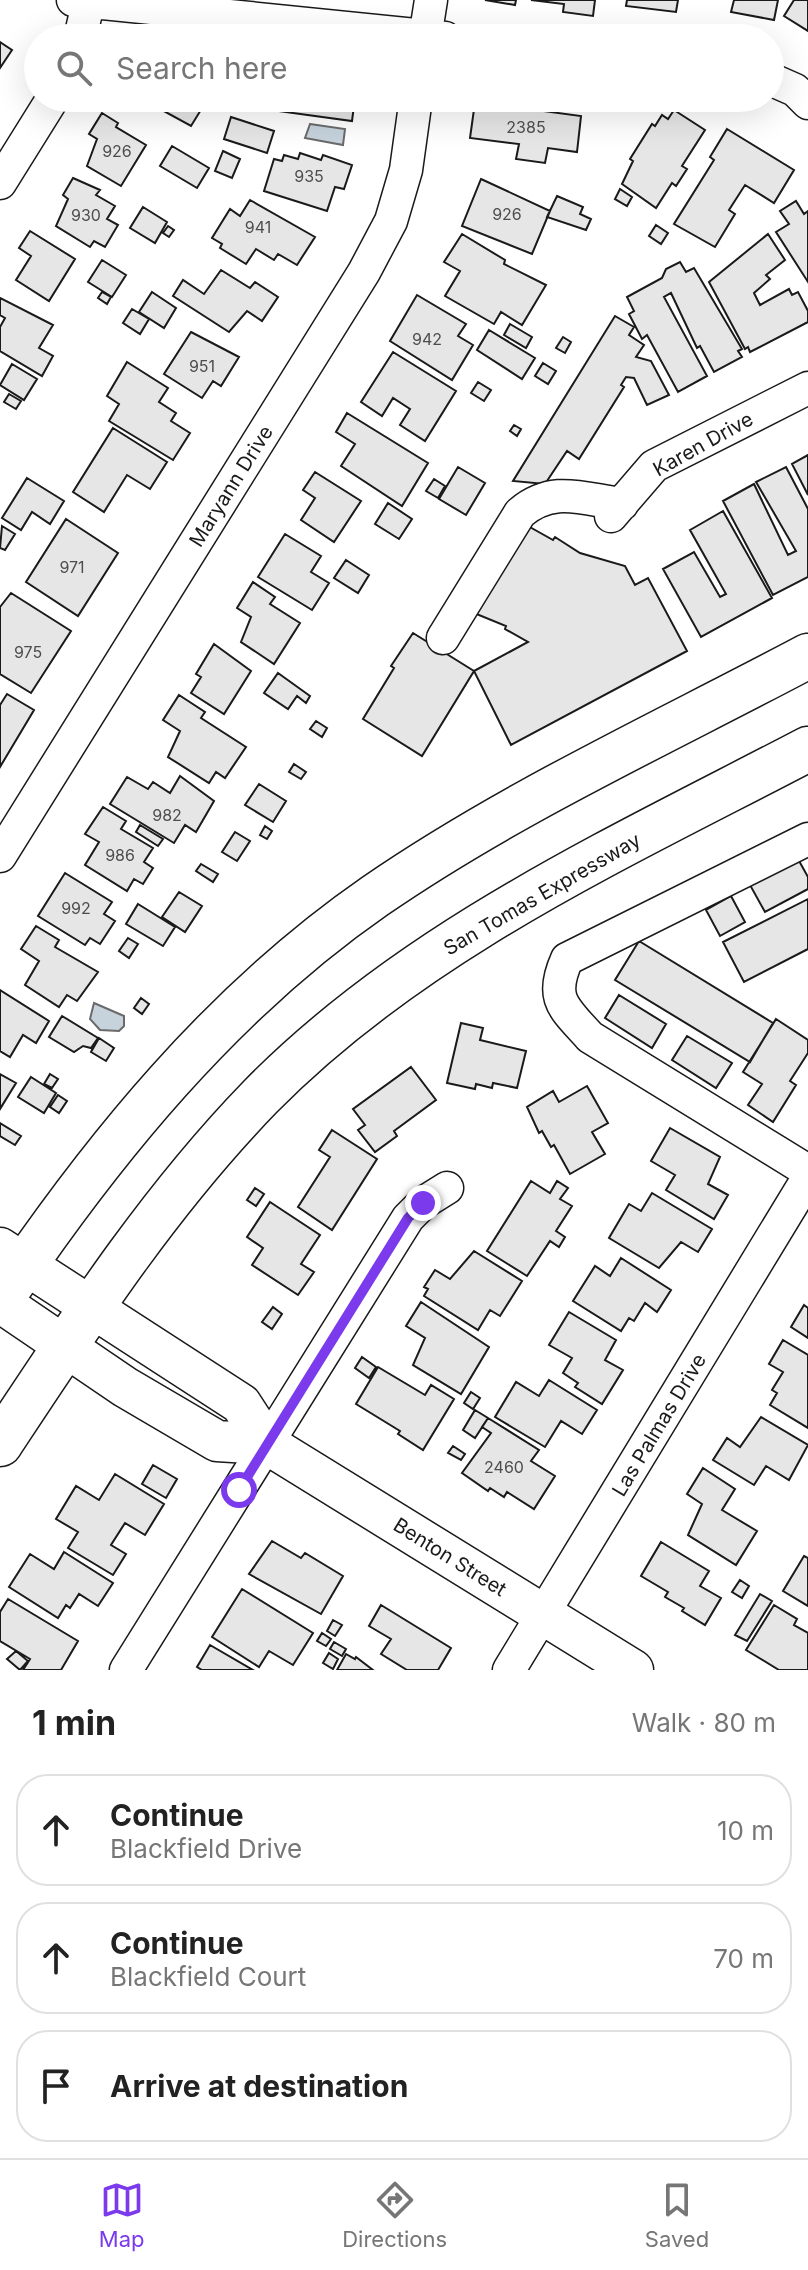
<!DOCTYPE html>
<meta charset="utf-8">
<style>
:root{--surface:#fff;--page:#f6f6f6;--text:#222;--muted:#767676;--line:#e0e0e0;--accent:#7c3aed}
body{margin:0;font-family:Inter,sans-serif;background:var(--page);color:var(--text)}
.stop{position:absolute;width:24px;height:24px;margin:-18px;border:6px solid #7c3aed;border-radius:50%;background:#fff}
.stop.end{background:#7c3aed;border-color:#fff;box-shadow:0 2px 8px #0008}
.list{margin:0;padding:0;list-style:none}
h2{display:flex;justify-content:space-between;align-items:center;height:104px;margin:0;padding:0 32px;font-size:34px}
h2 small{font-size:26px;font-weight:400;color:var(--muted)}
.list li{display:grid;grid-template-columns:52px 1fr auto;gap:24px;align-items:center;box-sizing:border-box;height:112px;margin:0 16px 16px;padding:0 16px;border:2px solid var(--line);border-radius:32px}
.list b{display:block;font-size:30px;white-space:nowrap}
.list p{margin:0;font-size:26px;white-space:nowrap;color:var(--muted)}
.list em{font-size:26px;font-style:normal;color:var(--muted)}
.icon{flex:none;width:44px;height:44px;fill:none;stroke:currentColor;stroke-width:2;stroke-linecap:round;stroke-linejoin:round}
.map{position:relative;flex:none;width:808px;height:1670px;overflow:hidden}
.search{position:absolute;background:var(--surface);box-shadow:0 8px 32px #0002;left:24px;right:24px;top:24px;height:88px;display:flex;align-items:center;gap:20px;box-sizing:border-box;padding:0 28px;border-radius:44px;color:var(--muted);font-size:30px}
.sheet{height:488px;background:var(--surface)}
nav{display:flex;justify-content:space-around;align-items:center;box-sizing:border-box;height:112px;border-top:2px solid var(--line);background:var(--surface);font-size:22px;color:var(--muted)}
nav a{display:grid;justify-items:center;gap:4px}
nav .on{color:var(--accent)}
.map>svg:first-child{display:block}
.water{fill:#c6d2dc;stroke:#6a6a6a;stroke-width:2}
.building{fill:#e6e6e6;stroke:#1a1a1a;stroke-width:2}
.lines{fill:none;stroke-linecap:round;stroke-linejoin:round}
.minor-casing{stroke:#1a1a1a;stroke-width:35}
.major-casing{stroke:#1a1a1a;stroke-width:43}
.highway-casing{stroke:#1a1a1a;stroke-width:47}
.minor{stroke:#fff;stroke-width:32}
.major{stroke:#fff;stroke-width:40}
.highway{stroke:#fff;stroke-width:44}
.route{stroke:#7c3aed;stroke-width:10}
.labels{text-anchor:middle;stroke-width:6;stroke-linejoin:round;paint-order:stroke}
.number-label{font-size:16px;fill:#4d4d4d}
.street-label{font-size:20px;fill:#1a1a1a;stroke:#fff}
</style>
<div class="map">
<svg width="808" height="1670" viewBox="0 0 808 1670">
<rect width="100%" height="100%" fill="#fff"/>
<!-- water -->
<path class="water" d="M310,124l35,5 -2,16 -38,-7z
M94,1003l30,13v10l-5,5 -19,-1 -10,-11z"/>
<!-- building -->
<path class="building" d="M485,0h31l-1,5z
M531,0h64l-2,16 -30,-4 1,-8z
M627,0h51l-2,12 -50,-6z
M734,0h44l-4,20 -43,-8z
M794,0h14v31l-24,-15z
M0,42l12,8 -12,18z
M140,98h75l-3,5 -5,-3 -16,26z
M215,98h16l-5,8z
M241,98h114l-3,23 -96,-13v-6z
M475,102l106,14 -4,36 -29,-4 -3,15 -29,-4 3,-15 -49,-6z
M674,110l31,20 -23,36 5,3 -11,17 -4,-3 -16,25 -34,-24 11,-23 -3,-2 22,-35 3,2 7,-11 6,4z
M102,113l16,10 -2,4 30,18 -25,41 -34,-20 10,-27 -8,-5z
M231,117l43,14 -7,22 -43,-14z
M727,129l67,41 -20,33 -29,-18 -16,25 6,4 -20,33 -41,-23 40,-64 -4,-3z
M172,146l37,22 -12,20 -37,-22z
M223,151l17,8 -8,19 -17,-7z
M300,153l21,7 2,-5 29,10 -8,24 -9,-2 -8,24 -63,-20 10,-32 8,2 2,-6 14,4z
M73,178l27,12 -4,5 19,11 -8,13 11,6 -13,22 -11,-6 -4,6 -34,-21 12,-27 -5,-4z
M481,179l69,32 -18,43 -70,-28z
M620,189l12,8 -5,9 -12,-7z
M557,196l26,11 -3,7 11,5 -5,11 -39,-13z
M250,200l65,37 -18,28 -19,-11 -4,6 -18,-11 -10,15 -26,-16 2,-4 -10,-6 18,-29 10,7z
M796,201l8,13 4,-3v71l-32,-50 13,-8 -9,-13z
M143,207l24,15 -12,21 -25,-15z
M656,225l12,8 -7,11 -12,-8z
M168,226l6,4 -5,7 -6,-4z
M30,231l45,28 -26,42 -33,-21 15,-24 -12,-8z
M462,234l43,26 -1,4 42,21 -24,40 -21,-13 -7,12 -49,-28 15,-25 -16,-9z
M768,234l17,26 -19,15 4,4 -16,14 6,12 29,-16 3,6 6,-3 10,19v11l-58,30 -2,-5 -3,2 -36,-67z
M102,260l24,15 -14,22 -24,-15z
M680,262l6,10 8,-4 48,81 -4,2 4,6 -28,15 -14,-26 -3,2 -26,-55 -7,4 43,79 -29,16 -31,-57 -5,4 -13,-25 5,-3 -7,-14 35,-19 4,-9z
M221,270l29,18 5,-6 23,15 -16,24 -15,-10 -18,21 -56,-36 10,-16 21,14z
M102,292l9,5 -4,7 -9,-6z
M152,292l24,16 -12,20 -25,-16z
M417,295l49,29 -8,12 15,9 -21,35 -62,-39z
M0,298l53,27 -14,23 14,8 -11,20 -42,-25v-24l5,-9 -5,-3z
M132,309l17,10 -9,15 -17,-11z
M615,316l19,11 -5,8 15,10 -8,12 15,4 18,34 -22,10 -13,-27 -8,-1 -5,8 3,2 -45,72 -12,-8 -22,33 -32,-3z
M510,324l22,13 -6,11 -22,-13z
M489,330l46,28 -13,21 -45,-29z
M191,332l48,25 -18,29 -8,-5 -11,17 -38,-24z
M563,337l8,5 -6,11 -9,-5z
M393,352l63,39 -31,50 -25,-16 10,-16 -17,-11 -11,18 -21,-14z
M127,362l41,26 -9,14 17,11 -5,8 19,12 -17,27 -64,-39 10,-17 -12,-8z
M543,363l13,8 -8,13 -13,-8z
M12,364l25,15 -13,21 -24,-15z
M478,382l13,8 -7,11 -13,-8z
M9,394l12,7 -5,8 -12,-7z
M347,413l81,50 -26,43 -61,-40 14,-22 -19,-12z
M514,425l7,4 -4,7 -7,-5z
M113,428l54,34 -17,27 -23,-14 -23,37 -31,-20z
M808,455v40l-16,-31z
M458,467l27,16 -19,32 -27,-16z
M786,467l22,42v68l-35,18 -50,-94 31,-17 34,71 8,-4 -40,-69z
M315,472l46,29 -27,41 -33,-22 14,-22 -12,-8z
M27,478l37,23 -14,23 -18,-12 -11,18 -19,-12z
M434,479l11,7 -7,12 -12,-7z
M388,503l24,16 -13,20 -24,-15z
M723,511l49,87 -71,39 -38,-68 31,-17 26,45 6,-3 -36,-64z
M66,519l52,34 -40,63 -52,-34z
M2,526l13,8 -10,16 -5,-2z
M528,526l25,14 2,-3 25,16 45,13 10,19 13,-7 39,73 -176,94 -37,-74 54,-29 -23,-13 1,-3 -32,-13z
M285,534l36,22 -10,16 18,11 -17,27 -54,-33z
M346,560l23,15 -11,18 -24,-15z
M253,582l22,15 -5,7 30,19 -26,41 -33,-22 10,-25 -14,-9z
M11,593l60,38 -40,62 -31,-19v-67z
M413,633l61,38 -52,85 -59,-37 31,-51 -3,-2z
M214,644l37,27 -27,43 -33,-21 10,-16 -5,-3z
M278,673l32,23 -4,7 -9,-7 -9,13 -24,-16z
M7,694l27,16 -34,57v-62z
M179,695l26,17 -4,6 45,29 -21,31 -9,-6 -7,11 -41,-26 12,-26 -17,-11z
M316,721l11,7 -5,9 -12,-8z
M294,764l12,8 -5,7 -12,-7z
M180,776l34,25 -18,31 -11,-7 -11,18 -64,-39 17,-27 21,12 5,-7 17,11z
M259,784l27,17 -13,21 -28,-17z
M103,807l23,14 -5,8 32,19 -9,14 9,6 -10,16 -9,-5 -7,12 -42,-26 14,-23 -14,-8z
M140,825l23,14 -5,7 -22,-14z
M265,826l7,5 -5,8 -7,-4z
M235,832l15,9 -13,20 -15,-9z
M798,859l10,18v12l-43,23 -15,-27z
M201,864l17,10 -5,8 -17,-11z
M65,873l47,29 -8,12 11,7 -15,23 -10,-6 -5,7 -47,-29z
M179,892l23,14 -17,26 -23,-15z
M731,896l14,26 -25,14 -14,-26z
M808,899v50l-64,33 -21,-40z
M138,904l37,23 -12,19 -37,-22z
M36,926l23,14 -4,7 43,25 -21,29 -10,-6 -8,12 -34,-22 14,-24 -18,-12z
M128,938l10,6 -9,14 -10,-7z
M639,941l134,82 -23,39 -135,-82z
M0,990l49,31 -13,22 -13,-8 -13,22 -10,-6z
M619,995l47,29 -14,24 -47,-30z
M141,998l8,6 -7,10 -8,-6z
M62,1016l36,22 -7,10 -8,-2 -9,6 -25,-15z
M776,1019l32,21v13l-18,28 6,4 -23,37 -25,-17 14,-21 -19,-12z
M461,1023l22,5 -3,12 46,11 -9,37 -24,-5 -1,5 -16,-4 -1,5 -28,-6z
M687,1036l45,27 -16,25 -44,-28z
M99,1038l15,10 -8,13 -15,-9z
M411,1067l25,33 -42,31 3,5 -22,16 -17,-22 7,-5 -12,-16z
M0,1074l16,9 -16,26z
M50,1074l8,5 -6,9 -8,-4z
M31,1077l25,16 -12,20 -26,-16z
M587,1086l21,37 -16,9 13,22 -35,20 -16,-29 -3,2 -9,-16 -3,2 -12,-26 26,-16 6,11z
M58,1095l9,6 -8,12 -9,-6z
M0,1123l21,13 -6,9 -15,-9z
M670,1128l50,29 -12,27 20,11 -14,24 -48,-29 9,-15 -24,-14z
M332,1130l45,29 -45,71 -34,-23 32,-50 -11,-7z
M531,1181l19,12 7,-12 11,7 -8,11 12,7 -16,25 9,6 -6,10 -9,-6 -23,35 -40,-25z
M255,1188l9,6 -8,12 -9,-6z
M652,1193l60,36 -14,23 -17,-10 -22,26 -50,-30 20,-34 12,7z
M270,1202l50,33 -19,29 13,8 -16,23 -46,-30 11,-17 -16,-11z
M474,1251l48,30 -22,35 -10,-6 -12,20 -54,-34 4,-7 -4,-2 11,-17 15,9z
M621,1258l50,32 -14,22 -12,-9 -11,18 -5,-3 -8,13 -48,-30 22,-35 15,10z
M421,1302l68,45 -28,47 -48,-29 12,-27 -19,-12z
M804,1305l4,3v30l-17,-11z
M273,1307l9,7 -10,15 -10,-7z
M569,1312l47,28 -11,20 18,10 -21,34 -27,-17 3,-4 -15,-10 9,-15 -23,-13z
M783,1340l25,15v73l-38,-23 7,-12 -5,-3 11,-18 -14,-8z
M362,1357l14,10 -7,11 -14,-10z
M378,1367l47,28 6,-10 23,14 -31,51 -25,-16 2,-3 -44,-27z
M549,1380l48,30 -15,24 -21,-13 -16,26 -50,-30 21,-35 23,14z
M471,1392l9,6 -7,11 -9,-6z
M475,1410l13,8 -13,20 -12,-8z
M761,1417l47,28 -19,35 -23,-14 -12,19 -41,-25 14,-22 13,9z
M488,1418l51,32 -8,11 24,15 -21,33 -27,-17 -3,5 -14,-9 -2,3 -26,-18 29,-40 -9,-6z
M453,1446l12,8 -4,6 -13,-7z
M153,1465l24,14 -11,19 -24,-14z
M703,1468l32,21 -13,21 35,21 -21,34 -48,-30 14,-31 -15,-10z
M115,1474l49,30 -19,31 -20,-12 -14,22 15,9 -13,21 -45,-27 10,-16 -22,-13 20,-33 23,14z
M272,1541l29,17 4,-5 38,23 -22,38 -72,-40z
M661,1542l48,29 -9,15 21,12 -16,27 -23,-14 2,-3 -19,-11 3,-5 -27,-16z
M64,1552l49,31 -15,23 -19,-12 -9,14 -4,-3 -8,13 -49,-31 21,-33 24,15z
M804,1556l4,2v48l-25,-15z
M740,1580l9,6 -7,12 -10,-6z
M242,1589l71,44 -20,32 -24,-14 -10,16 -47,-30z
M760,1594l12,7 -25,40 -12,-6z
M8,1599l70,42 -17,29h-38l7,-11 -30,-18v-29z
M381,1605l70,43 -13,22h-31l-26,-16 10,-15 -22,-13z
M774,1605l23,14 -3,6 14,8v37h-29l-33,-20z
M333,1620l9,5 -7,11 -8,-5z
M322,1633l9,6 -5,7 -9,-5z
M334,1642l12,7 -4,7 -12,-7z
M210,1645l43,25h-51l-5,-3z
M16,1651l12,10 -8,9 -13,-11z
M329,1653l9,6 -5,10 -10,-6z
M346,1654l9,5 1,-2 17,13h-36z"/>
<g class="lines">
<!-- minor casing -->
<g class="minor-casing">
<path id="minor" d="M73,0l372,38
M80,38l8,-34
M425,38l6,-38
M770,79l25,11 13,13
M0,183l53,-85
M611,516l43,-50 154,-78
M443,638l77,-125c33,-28 62,-14 102,-9
M808,839l-241,120c-18,40 -3,49 23,78l218,134
M0,856l364,-584 27,-51 15,-51 10,-72
M126,1670l282,-452 15,-15 24,-15
M509,1670l299,-492"/>
</g>
<!-- major casing -->
<g class="major-casing">
<path id="major" d="M0,1248l241,156 26,40 366,226
M0,1302l125,85 92,54 50,3"/>
</g>
<!-- highway casing -->
<g class="highway-casing">
<path id="highway" d="M0,1301c103,-153 222,-299 375,-405 135,-93 288,-163 433,-240
M0,1444c80,-121 158,-242 260,-347 153,-156 357,-248 548,-348"/>
</g>
<!-- minor -->
<use href="#minor" class="minor"/>
<!-- major -->
<use href="#major" class="major"/>
<!-- highway -->
<use href="#highway" class="highway"/>
</g>
<g class="lines">
<!-- route -->
<path class="route" d="M239,1490l169,-272 15,-15"/>
</g>
<g class="labels">
<!-- number labels -->
<g class="number-label">
<text x="526" y="133">2385</text>
<text x="117" y="157">926</text>
<text x="309" y="182">935</text>
<text x="507" y="220">926</text>
<text x="86" y="221">930</text>
<text x="258" y="233">941</text>
<text x="427" y="345">942</text>
<text x="202" y="372">951</text>
<text x="72" y="573">971</text>
<text x="28" y="658">975</text>
<text x="167" y="821">982</text>
<text x="120" y="861">986</text>
<text x="76" y="914">992</text>
<text x="504" y="1473">2460</text>
</g>
<!-- street labels -->
<g class="street-label">
<text transform="translate(703 444) rotate(-29)" y="7">Karen Drive</text>
<text transform="translate(231 486) rotate(-58)" y="7">Maryann Drive</text>
<text transform="translate(542 894) rotate(-30)" y="7">San Tomas Expressway</text>
<text transform="translate(659 1425) rotate(-59)" y="7">Las Palmas Drive</text>
<text transform="translate(450 1557) rotate(32)" y="7">Benton Street</text>
</g>
</g>
</svg>
<div class="stop" style="left:239px;top:1490px"></div>
<div class="stop end" style="left:423px;top:1203px"></div>
<div class="search"><svg class="icon" aria-label="search" viewBox="0 0 24 24"><circle cx="10" cy="10" r="6"/><path d="M15 15l6 6"/></svg>Search here</div>
</div>
<section class="sheet">
<h2>1 min<small>Walk · 80 m</small></h2>
<ul class="list">
<li><svg class="icon" aria-label="ahead" viewBox="0 0 24 24"><path d="M12 20V5M6 11l6-6 6 6"/></svg><div><b>Continue</b><p>Blackfield Drive</p></div><em>10 m</em></li>
<li><svg class="icon" aria-label="ahead" viewBox="0 0 24 24"><path d="M12 20V5M6 11l6-6 6 6"/></svg><div><b>Continue</b><p>Blackfield Court</p></div><em>70 m</em></li>
<li><svg class="icon" aria-label="arrive" viewBox="0 0 24 24"><path d="M6 21V4h12l-3 4 3 4H6"/></svg><div><b>Arrive at destination</b></div></li>
</ul>
</section>
<nav>
<a class="on"><svg class="icon" aria-label="map" viewBox="0 0 24 24"><path d="M3 6l6-2 6 2 6-2v14l-6 2-6-2-6 2zM9 4v14M15 6v14"/></svg>Map</a>
<a><svg class="icon" aria-label="directions" viewBox="0 0 24 24"><path d="M12 3l9 9-9 9-9-9zM9 14v-3h6M13 9l2 2-2 2"/></svg>Directions</a>
<a><svg class="icon" aria-label="saved" viewBox="0 0 24 24"><path d="M7 4h10v16l-5-4-5 4z"/></svg>Saved</a>
</nav>
